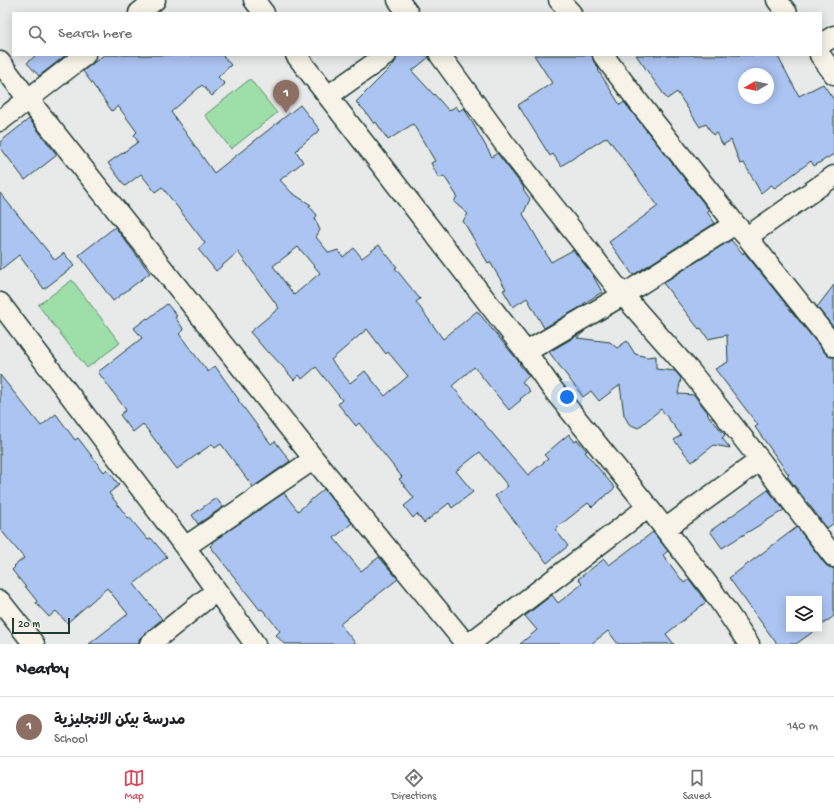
<!DOCTYPE html>
<meta charset="utf-8">
<style>
:root{--surface:#fff;--page:#f6f6f6;--text:#202124;--muted:#757577;--line:#e0e0e0;--accent:#d1495b}
body{margin:0;font-family:"Gochi Hand","Playpen Sans Arabic",sans-serif;background:var(--page);color:var(--text)}
.controls{position:absolute;right:12px;bottom:12px;display:grid;overflow:hidden;border-radius:0px;box-shadow:0 2px 10px #0003}
.controls button{width:36px;height:36px;display:grid;place-items:center;padding:0;border:0;border-bottom:1px solid var(--line);background:var(--surface);color:var(--text);font:20px sans-serif}
.compass{position:absolute;left:738px;top:68px;width:36px;height:36px;border-radius:50%;background:var(--surface);box-shadow:0 2px 10px #0003;rotate:261deg}
.scale{position:absolute;left:12px;bottom:10px;width:58px;box-sizing:border-box;padding-left:4px;border:2px solid #1f3d34;border-top:0;font-size:11px;line-height:14px;white-space:nowrap;color:#1f3d34;-webkit-text-stroke:3px #f7f3e8;paint-order:stroke}
.you{position:absolute;left:567px;top:397px;width:14px;height:14px;margin:-10px;border:3px solid #fff;border-radius:50%;background:#1a73e8;box-shadow:0 0 0 6px #1a73e833}
.badge{display:grid;place-items:center;width:26px;height:26px;border-radius:50%;background:var(--accent);color:#fff;font-size:13px;font-weight:700}
.pin{position:absolute;translate:-50% -33px;filter:drop-shadow(0 1px 2px #0008)}
.pin::after{content:'';position:absolute;top:21px;width:14px;height:12px;background:inherit;clip-path:polygon(0 0,100% 0,50% 100%)}
.list{margin:0;padding:0;list-style:none}
h2{display:flex;justify-content:space-between;align-items:center;height:52px;margin:0;padding:0 16px;font-size:17px}
h2 small{font-size:13px;font-weight:400;color:var(--muted)}
.list li{display:grid;grid-template-columns:26px 1fr auto;gap:12px;align-items:center;box-sizing:border-box;height:60px;padding:0 16px;border-top:1px solid var(--line)}
.list b{display:block;font-size:15px;white-space:nowrap}
.list p{margin:0;font-size:13px;white-space:nowrap;color:var(--muted)}
.list em{font-size:13px;font-style:normal;color:var(--muted)}
.icon{flex:none;width:22px;height:22px;fill:none;stroke:currentColor;stroke-width:2;stroke-linecap:round;stroke-linejoin:round}
.map{position:relative;flex:none;width:834px;height:644px;overflow:hidden}
.search{position:absolute;background:var(--surface);box-shadow:0 2px 10px #0003;left:12px;right:12px;top:12px;height:44px;display:flex;align-items:center;gap:10px;box-sizing:border-box;padding:0 14px;border-radius:0px;color:var(--muted);font-size:15px}
.sheet{height:112px;background:var(--surface)}
nav{display:flex;justify-content:space-around;align-items:center;box-sizing:border-box;height:56px;border-top:1px solid var(--line);background:var(--surface);font-size:11px;color:var(--muted)}
nav a{display:grid;justify-items:center;gap:2px}
nav .on{color:var(--accent)}
.map>svg:first-child{display:block}
.green{fill:#9ddea9;stroke:#5e8e6e}
.building{fill:#acc4f2;stroke:#1f3d34;fill-rule:evenodd}
.lines{fill:none;stroke-linecap:round;stroke-linejoin:round}
.street-casing{stroke:#1f3d34;stroke-width:23}
.street{stroke:#f7f3e8;stroke-width:20}
</style>
<div class="map">
<svg width="834" height="644" viewBox="0 0 834 644">
<rect width="100%" height="100%" fill="#e8eaea"/>
<filter id="ink" filterUnits="userSpaceOnUse"><feTurbulence type="fractalNoise" baseFrequency=".025" numOctaves="2"/><feDisplacementMap in="SourceGraphic" scale="8" xChannelSelector="R" yChannelSelector="G"/><feConvolveMatrix kernelMatrix="1 2 1 2 8 2 1 2 1" color-interpolation-filters="sRGB"/></filter>
<g filter="url(#ink)">
<!-- green -->
<path class="green" d="M250,79l27,34 -46,36 -26,-34z
M72,280l48,63 -33,25 -49,-63z"/>
<!-- building -->
<path class="building" d="M36,55h30l-27,21 -12,-13z
M104,55h118l9,10 -13,12 7,7 -13,12 -10,-11 -31,27 43,61 86,-68 20,25 -22,18h1l-3,3 7,11 -23,18 12,13 19,12 -2,1 8,9 -2,4 5,11 -4,7 13,16 9,-3 5,7 11,-9 8,10 17,-13 18,22 -2,1 25,31 -4,3 27,37 34,-28 43,52 -1,1 10,12 -7,6 8,9 -10,8 1,1 -12,10 -35,-43 -22,19 76,89 20,-16 -4,-4 25,-21 6,8 2,-2 10,11 -2,1 30,36 -23,19 -4,-4 -33,26 13,17 -21,17 -52,-67 13,-10 -28,-34 -24,19 17,21 -21,16 -3,-5 -25,20 -7,-9 -4,4 -9,-12 10,-8 -15,-19 3,-2 -43,-54 -3,3 -18,-22 4,-4 -26,-33 -14,12 -3,-4 -5,5 -11,-13 -14,-15 -1,1 -18,-21 29,-24 -41,-56 -22,19 -18,-22 7,-6 -43,-56 -7,5 -14,-18 -16,12 -17,-23 30,-21 -4,-7 3,-3 -19,-26 -6,5 -29,-40zM298,247l22,26 -26,22 -21,-29zM367,329l19,25 2,-2 20,24 -23,20 -20,-25 -15,12 -19,-23z
M400,55h29v2l-17,14 22,24v-1l15,17 7,-5 3,5 5,-3 28,49 5,-4 27,35 -1,1 7,10 -7,15 28,48 22,-12 19,24 10,18 -19,12 1,1 -40,23 -17,-30 -14,9 -10,-17 3,-1 -16,-27 -2,1 -25,-42 5,-7 -14,-12 3,-6 -13,-20 -4,2 -1,-1h-1l-7,-14 4,-2 -22,-37 -25,16 -12,-18 -2,2 -9,-13 -9,-9 37,-37 3,-5 1,-3z
M534,55h58l2,7 5,7 -1,1 22,35 4,-3 85,108 -2,2 8,11 -82,52 -24,-33 49,-36 -51,-69 -46,29 -8,-12 -3,2 -32,-51 34,-22z
M636,55h141l22,41 24,-12 11,16v54l-20,12 -3,-5 -36,27 -4,-3 -10,8 -17,-30 -4,1 -9,-24 -8,5 -7,-12 -3,2 -7,-11 -6,3 -23,-35 -10,7zM744,74h24v24h-24z
M29,119l28,36 -32,25 -25,-33v-5z
M0,193l55,67 9,-7 10,13 -30,23 -25,-34 -19,15z
M115,227l35,46 -37,28 -34,-46z
M731,240l12,14 1,-2 81,101 4,4h5v166l-7,5 -40,-52 2,-1 -34,-48 3,-2 -43,-56 13,-7 -1,-27 -19,4 -7,-11 -2,1 -36,-46z
M834,285v43l-17,-21z
M167,304l10,12 -2,1 9,13 -5,4 29,38 7,-6 24,34h-1l33,44 4,-3 15,20 -37,26 -32,-43 -6,4 -3,-4 -35,25 -34,-45 -10,8 -13,-17 6,-5 -28,-38 44,-34 -8,-10 13,-10 1,1z
M585,331l-8,7 33,4 7,6 10,-7 8,13 12,3 9,-1v13l19,2 6,7 -3,16 16,1 14,18 -1,1 18,21 -3,3 8,10 -16,-3 -22,17 -18,-22 7,-5 -20,-26 -23,19 -9,-4 -5,-9 -4,-30 -21,16 -8,-10 -8,6 -34,-45z
M0,375l41,51 15,-12 19,26 3,-2 26,34 3,-3 12,16 -10,8 19,25 1,-1 19,23 3,-2 16,19 -33,27 28,35 -19,16 -4,4v5h-50l39,-30 -21,-26 -40,35 -11,-12 -7,6 -13,-14 1,-2 -25,-31 3,-3 -1,-1 10,-8 -24,-29z
M324,489l28,34 -18,15 27,33 18,-14 19,22 -58,45 16,20h-72l-8,-9 4,-4 -18,-22 -2,1 -50,-64 3,-2 -1,-2 72,-49 14,18z
M768,490l16,20 -62,38 -12,-17z
M216,498l7,9 -25,17 -6,-9z
M797,527l28,37 4,3 5,1v48l-15,11v-28h-30v30h28l-21,15h-19l-48,-66z
M653,532l15,19 -5,4 21,28 5,-4 17,23 -40,32 8,10h-56l-10,-13 -17,13h-71l17,-14 -12,-14 27,-21 6,8 24,-19 -4,-5 26,-20 5,6z"/>
<g class="lines">
<!-- street casing -->
<g class="street-casing">
<path id="street" d="M254,0l10,13
M398,0l10,13
M559,0l12,13
M777,0l10,13
M139,13l16,-13
M821,44l13,-8
M296,55l230,297 25,35 97,120 64,83 37,54
M440,55l64,88 119,152 67,76 70,89 74,97
M603,55l40,53 92,116 12,13 87,109
M820,55l14,19
M0,62l28,37 286,360 152,185
M328,96l58,-41
M0,121l85,-66
M747,237l87,-61
M0,303l185,244 70,97
M526,352l97,-57 112,-71
M665,529l95,-69
M185,547l129,-88
M0,601l34,43
M150,644l66,-53
M469,644l179,-137"/>
</g>
<!-- street -->
<use href="#street" class="street"/>
</g>
</g>
</svg>
<div class="controls">
<button><svg class="icon" aria-label="layers" viewBox="0 0 24 24"><path d="M12 4l9 5-9 5-9-5zM3 14l9 5 9-5"/></svg></button>
</div>
<svg class="compass" viewBox="-18 -18 36 36"><path d="M0-13l5 13h-10z" fill="#e53935"/><path d="M0 13l5-13h-10z" fill="#757577"/></svg>
<div class="scale">20 m</div>
<div class="you"></div>
<div class="pin badge" style="left:286px;top:113px;background:#8d6e63">1</div>
<div class="search"><svg class="icon" aria-label="search" viewBox="0 0 24 24"><circle cx="10" cy="10" r="6"/><path d="M15 15l6 6"/></svg>Search here</div>
</div>
<section class="sheet">
<h2>Nearby<small></small></h2>
<ul class="list">
<li><span class="badge" style="background:#8d6e63">1</span><div><b>مدرسة بيكن الانجليزية</b><p>School</p></div><em>140 m</em></li>
</ul>
</section>
<nav>
<a class="on"><svg class="icon" aria-label="map" viewBox="0 0 24 24"><path d="M3 6l6-2 6 2 6-2v14l-6 2-6-2-6 2zM9 4v14M15 6v14"/></svg>Map</a>
<a><svg class="icon" aria-label="directions" viewBox="0 0 24 24"><path d="M12 3l9 9-9 9-9-9zM9 14v-3h6M13 9l2 2-2 2"/></svg>Directions</a>
<a><svg class="icon" aria-label="saved" viewBox="0 0 24 24"><path d="M7 4h10v16l-5-4-5 4z"/></svg>Saved</a>
</nav>
